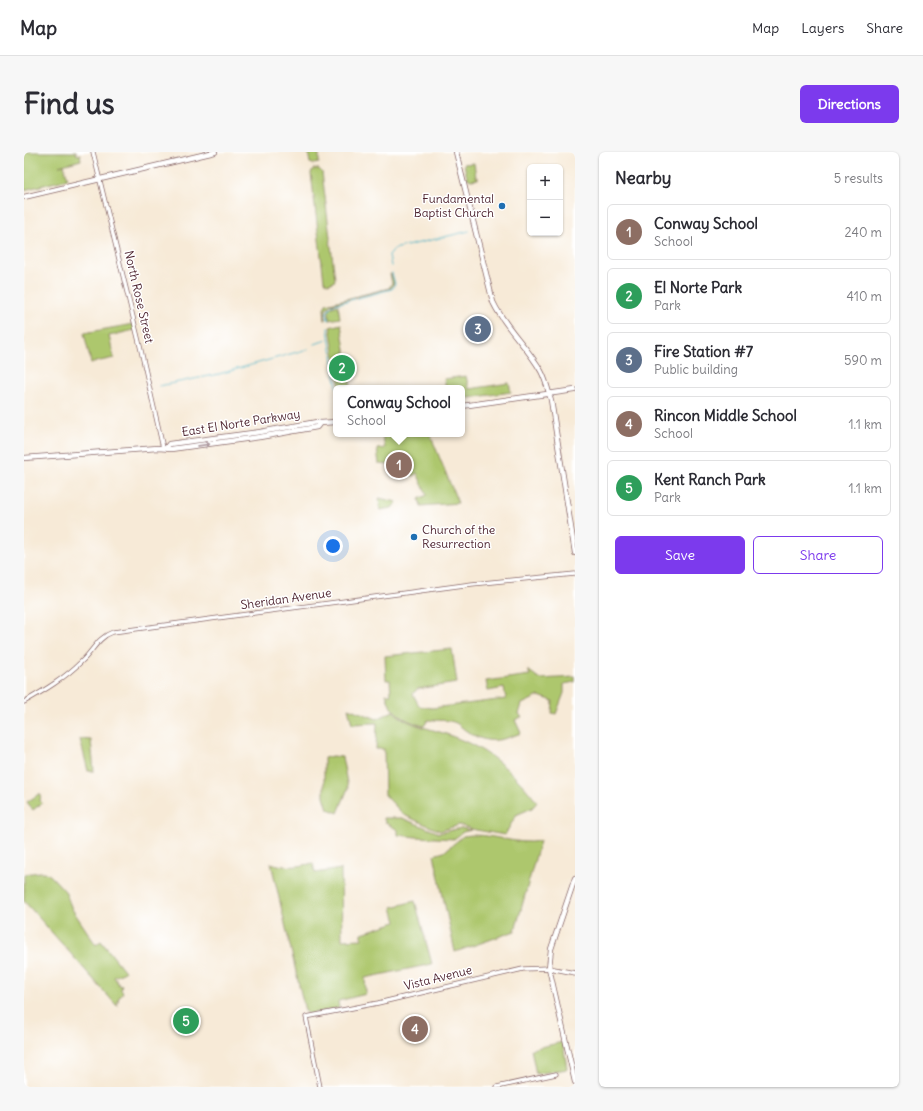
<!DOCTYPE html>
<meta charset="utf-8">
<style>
:root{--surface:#fff;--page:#f7f7f7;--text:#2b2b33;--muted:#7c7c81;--line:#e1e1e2;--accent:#7c3aed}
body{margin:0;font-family:Delius,sans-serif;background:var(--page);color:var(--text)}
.controls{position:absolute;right:12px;top:12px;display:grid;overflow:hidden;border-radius:6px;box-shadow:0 1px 3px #0004}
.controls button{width:36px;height:36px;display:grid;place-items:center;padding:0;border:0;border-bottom:1px solid var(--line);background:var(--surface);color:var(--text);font:20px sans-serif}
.you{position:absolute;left:309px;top:394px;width:14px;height:14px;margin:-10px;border:3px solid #fff;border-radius:50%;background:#1a73e8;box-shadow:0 0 0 6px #1a73e833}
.badge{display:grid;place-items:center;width:26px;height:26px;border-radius:50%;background:var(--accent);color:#fff;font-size:13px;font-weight:700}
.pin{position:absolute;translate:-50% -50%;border:2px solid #fff;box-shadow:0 1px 4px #0006}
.popup{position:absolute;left:309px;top:233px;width:132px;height:52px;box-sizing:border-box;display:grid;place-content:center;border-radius:6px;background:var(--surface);filter:drop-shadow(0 1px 3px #0005);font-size:13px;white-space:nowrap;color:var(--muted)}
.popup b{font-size:15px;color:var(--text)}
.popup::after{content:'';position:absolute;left:50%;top:100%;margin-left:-8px;border:8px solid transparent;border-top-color:var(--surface)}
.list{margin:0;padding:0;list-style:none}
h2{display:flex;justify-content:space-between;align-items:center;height:52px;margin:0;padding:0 16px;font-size:17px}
h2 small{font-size:13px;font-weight:400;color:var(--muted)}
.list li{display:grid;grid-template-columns:26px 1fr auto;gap:12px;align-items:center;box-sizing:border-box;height:56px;margin:0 8px 8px;padding:0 8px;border:1px solid var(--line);border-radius:6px}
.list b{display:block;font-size:15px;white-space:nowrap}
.list p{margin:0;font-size:13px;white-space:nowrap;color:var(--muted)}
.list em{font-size:13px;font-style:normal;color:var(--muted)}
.actions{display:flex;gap:8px;padding:12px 16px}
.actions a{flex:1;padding:9px 0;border:1px solid var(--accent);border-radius:6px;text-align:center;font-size:14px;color:var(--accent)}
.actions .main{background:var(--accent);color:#fff}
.map{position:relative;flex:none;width:551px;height:935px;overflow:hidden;border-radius:6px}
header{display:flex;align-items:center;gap:24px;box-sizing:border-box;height:56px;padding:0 20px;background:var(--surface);border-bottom:1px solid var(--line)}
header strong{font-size:19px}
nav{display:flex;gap:22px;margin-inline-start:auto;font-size:14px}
.intro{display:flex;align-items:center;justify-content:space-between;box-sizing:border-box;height:96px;padding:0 24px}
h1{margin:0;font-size:28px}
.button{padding:10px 18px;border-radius:6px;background:var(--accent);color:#fff;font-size:14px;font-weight:700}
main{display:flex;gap:24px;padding:0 24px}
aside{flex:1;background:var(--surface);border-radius:6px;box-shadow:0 1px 3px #0004}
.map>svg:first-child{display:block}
.green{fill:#adc76d;stroke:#7c734c}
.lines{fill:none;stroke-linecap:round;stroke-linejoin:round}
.stream{stroke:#49b3c7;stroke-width:1}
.minor-casing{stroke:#876667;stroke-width:5}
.major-casing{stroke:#876667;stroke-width:6}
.minor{stroke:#fff;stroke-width:3.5}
.major{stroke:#fff;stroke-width:4.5}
.oneway{stroke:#ae9aa0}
.poi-dot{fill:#1f6fb2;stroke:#fff;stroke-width:1.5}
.labels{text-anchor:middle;stroke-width:3;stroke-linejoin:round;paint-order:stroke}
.poi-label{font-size:12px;fill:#4a1f2b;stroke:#fff;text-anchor:end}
.street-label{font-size:12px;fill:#4a1f2b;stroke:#fff}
</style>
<header>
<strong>Map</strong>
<nav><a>Map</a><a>Layers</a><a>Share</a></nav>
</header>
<div class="intro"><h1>Find us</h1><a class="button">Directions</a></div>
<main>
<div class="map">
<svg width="551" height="935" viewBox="0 0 551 935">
<rect width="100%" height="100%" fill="#fff"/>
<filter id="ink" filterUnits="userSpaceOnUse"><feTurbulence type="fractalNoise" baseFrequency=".025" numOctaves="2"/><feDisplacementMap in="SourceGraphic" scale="8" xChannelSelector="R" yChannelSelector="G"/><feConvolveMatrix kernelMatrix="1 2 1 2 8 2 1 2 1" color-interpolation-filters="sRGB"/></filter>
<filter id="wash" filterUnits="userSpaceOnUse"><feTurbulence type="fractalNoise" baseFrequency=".012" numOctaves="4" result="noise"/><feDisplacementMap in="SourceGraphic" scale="16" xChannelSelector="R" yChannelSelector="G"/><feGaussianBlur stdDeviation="0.9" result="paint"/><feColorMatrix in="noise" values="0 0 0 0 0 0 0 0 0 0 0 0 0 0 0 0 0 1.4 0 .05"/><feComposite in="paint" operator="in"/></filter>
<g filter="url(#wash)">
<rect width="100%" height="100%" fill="#f7ead7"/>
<!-- green -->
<path class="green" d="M0,0h52l1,3 3,-1 1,6 -22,6 5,-1 4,14 -44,11z
M284,0h11v11l-6,1 -3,-1z
M450,11l2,14h2v2l-7,1 -4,-2 -3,-14z
M289,17h6l3,3 13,107 -1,3 -6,2 -4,-3 -13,-108z
M366,122h1l3,8 -3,6 -60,16 -5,5 -1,12 -1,-13 2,-4 63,-16 3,-5z
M314,153l2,13 -11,2v-12z
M109,172l1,6 -25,6 5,22 -23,5 -7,-30z
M317,172l10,64h-11l-10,-61z
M442,224l3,13 40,-6 2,9 -49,7v-11h-16l-2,-9z
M358,282h48l28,69 -37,3 -2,-7 8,-4 -10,-22 -4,3 -6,-4h-8l-10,-7 -10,-1 -2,-15 8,-1z
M355,346l18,4 -5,6 -12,2z
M428,497l5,34 -40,6 -4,5 6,12 13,2 74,-9 -2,-11 -16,3 -2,-10 44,-6 -2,-5 12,9 35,-2v5l-11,2v9l-8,21 -4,-1 1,-12 -14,-5 -17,8 -3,10 3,3 -7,3 6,13c-21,8 -33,12 -53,-1 -4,-2 -8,-7 -12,-9 -9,-4 -18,-2 -28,-3l-4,6c-18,-5 -33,-12 -38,-32h5l-1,-14h-4l-1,-24z
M324,556l29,11 16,-8c16,16 40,17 61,26 36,13 60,36 83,65l-5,6 -16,7 -11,20 -29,-5 -17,-5 -19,6 -36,-16 -19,-20 -1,-46h-8l1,-26 -25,1z
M56,587l11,1 3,31h-6z
M309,604l9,1 6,31 -10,25 -10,-4 -4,-13v-38z
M15,642h2l-1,7 2,2 -9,7 -6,-8z
M359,666h19l37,15 22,-5 10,2 -8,2 -9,7 -38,-2 -18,-2v-5l-12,-7z
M439,684c25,-5 52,10 77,5l-25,90 -60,21 -21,-97 10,-3z
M247,711c15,5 27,4 42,0l2,10 26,-4 1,71 20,-1v-6l34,-11 -4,-15 23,-6 17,63 -67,14 1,16 -28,7 1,7 -30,6 -4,-3z
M16,720h5l6,4 14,15 7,18 24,36 5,-4 23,29 1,2 -11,5 6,9 2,-1 -1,5 2,2 -2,4 -2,1 -2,9 -93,-105v-27z
M539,890l4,27 -31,5 -5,-25z"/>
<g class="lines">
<!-- stream -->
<path class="stream" d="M367,114l-2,-11 5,-6 75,-18
M304,168l-1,-8 5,-7 60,-16 3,-5 -3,-11
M304,176l9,60
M291,192l14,-5
M135,234l60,-12 89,-25"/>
</g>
</g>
<g filter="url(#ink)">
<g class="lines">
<!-- minor casing -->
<g class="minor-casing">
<path id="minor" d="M69,0l47,194 23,102
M0,550c21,-12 41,-24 58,-41 11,-10 16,-24 31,-29l359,-48 103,-10
M296,935l-14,-70 72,-14 145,-34 26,-1 26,5
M473,935l59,-13"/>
</g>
<!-- major casing -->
<g class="major-casing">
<path id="major" d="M432,0l37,150c12,26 34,44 48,69 5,9 7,19 10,29l24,153
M0,45l191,-45
M438,254l113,-16
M142,296l3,-4 91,-12 57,-10 3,1 16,-1
M0,306l134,-10 13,1 89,-12 57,-10 3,-4
M551,726l-24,71 -2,19 26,114"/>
</g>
<!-- minor -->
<use href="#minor" class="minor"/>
<!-- major -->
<use href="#major" class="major"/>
</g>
<!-- one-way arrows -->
<defs><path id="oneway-shaft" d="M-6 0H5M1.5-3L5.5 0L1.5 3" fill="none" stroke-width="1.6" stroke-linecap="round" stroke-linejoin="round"/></defs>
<use class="oneway" href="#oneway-shaft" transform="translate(180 293) rotate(-8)"/>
</g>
<!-- markers -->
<g class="poi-dot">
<circle cx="478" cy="54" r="4"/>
<circle cx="390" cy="385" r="4"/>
</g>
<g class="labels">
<!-- poi labels -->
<g class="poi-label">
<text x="470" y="51">Fundamental<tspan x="470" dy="14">Baptist Church</tspan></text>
<text x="398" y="382" text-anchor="start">Church of the<tspan x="398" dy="14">Resurrection</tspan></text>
</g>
<!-- street labels -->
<g class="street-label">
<text transform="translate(115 145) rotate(77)" y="4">North Rose Street</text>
<text transform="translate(217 271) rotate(-9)" y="4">East El Norte Parkway</text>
<text transform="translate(262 447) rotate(-8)" y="4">Sheridan Avenue</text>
<text transform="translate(414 826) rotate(-14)" y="4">Vista Avenue</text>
</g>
</g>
</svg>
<div class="controls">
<button>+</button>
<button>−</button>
</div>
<div class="you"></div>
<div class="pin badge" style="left:375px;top:313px;background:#8d6e63">1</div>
<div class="popup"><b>Conway School</b>School</div>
<div class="pin badge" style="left:318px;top:216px;background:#2e9e5b">2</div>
<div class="pin badge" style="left:454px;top:177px;background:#5c6f8a">3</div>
<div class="pin badge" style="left:391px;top:877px;background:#8d6e63">4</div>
<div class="pin badge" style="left:162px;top:869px;background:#2e9e5b">5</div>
</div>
<aside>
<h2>Nearby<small>5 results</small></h2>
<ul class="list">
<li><span class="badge" style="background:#8d6e63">1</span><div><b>Conway School</b><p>School</p></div><em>240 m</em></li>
<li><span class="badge" style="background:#2e9e5b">2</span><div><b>El Norte Park</b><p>Park</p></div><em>410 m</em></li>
<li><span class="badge" style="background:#5c6f8a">3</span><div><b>Fire Station #7</b><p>Public building</p></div><em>590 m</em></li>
<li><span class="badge" style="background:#8d6e63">4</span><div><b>Rincon Middle School</b><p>School</p></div><em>1.1 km</em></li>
<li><span class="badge" style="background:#2e9e5b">5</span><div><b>Kent Ranch Park</b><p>Park</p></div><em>1.1 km</em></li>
</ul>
<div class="actions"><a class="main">Save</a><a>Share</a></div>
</aside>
</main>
